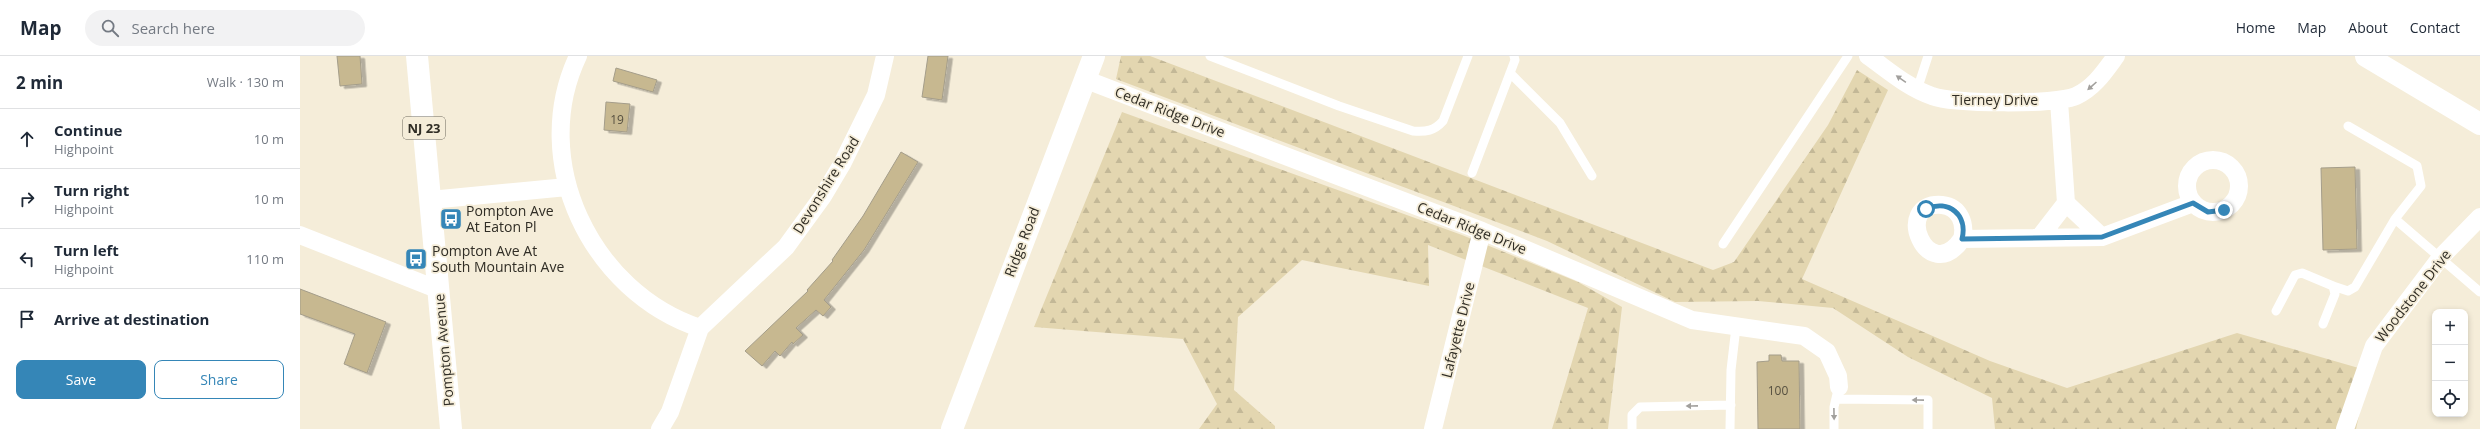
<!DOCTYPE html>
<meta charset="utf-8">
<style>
:root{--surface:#fff;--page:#f2f2f3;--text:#1f2937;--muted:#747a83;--line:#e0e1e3;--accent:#3586b7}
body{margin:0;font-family:"Open Sans",sans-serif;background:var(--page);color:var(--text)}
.controls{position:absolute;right:12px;bottom:12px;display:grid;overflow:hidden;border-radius:8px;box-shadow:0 2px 6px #0003}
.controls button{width:36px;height:36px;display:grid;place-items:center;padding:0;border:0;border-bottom:1px solid var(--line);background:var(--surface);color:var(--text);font:20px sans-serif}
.stop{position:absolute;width:12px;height:12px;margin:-9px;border:3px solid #3586b7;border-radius:50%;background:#fff}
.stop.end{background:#3586b7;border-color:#fff;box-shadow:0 1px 4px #0008}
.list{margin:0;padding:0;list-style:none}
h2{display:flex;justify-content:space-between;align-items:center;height:52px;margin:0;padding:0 16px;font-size:17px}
h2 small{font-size:13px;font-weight:400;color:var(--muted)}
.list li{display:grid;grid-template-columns:26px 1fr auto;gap:12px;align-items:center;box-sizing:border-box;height:60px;padding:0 16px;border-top:1px solid var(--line)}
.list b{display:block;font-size:15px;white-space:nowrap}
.list p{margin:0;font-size:13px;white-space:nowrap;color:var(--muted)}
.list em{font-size:13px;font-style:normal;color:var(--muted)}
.actions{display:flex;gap:8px;padding:12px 16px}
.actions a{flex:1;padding:9px 0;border:1px solid var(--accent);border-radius:8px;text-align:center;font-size:14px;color:var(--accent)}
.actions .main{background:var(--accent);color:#fff}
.icon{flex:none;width:22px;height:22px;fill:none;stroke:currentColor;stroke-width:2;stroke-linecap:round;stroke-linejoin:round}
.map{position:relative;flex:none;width:2180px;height:373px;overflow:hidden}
header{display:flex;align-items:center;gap:24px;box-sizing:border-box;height:56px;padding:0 20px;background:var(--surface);border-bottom:1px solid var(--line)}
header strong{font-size:19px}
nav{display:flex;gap:22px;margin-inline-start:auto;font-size:14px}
.search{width:280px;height:36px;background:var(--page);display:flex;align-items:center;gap:10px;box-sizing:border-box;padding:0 14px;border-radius:22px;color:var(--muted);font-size:15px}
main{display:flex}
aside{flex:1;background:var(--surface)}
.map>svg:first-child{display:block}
.forest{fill:url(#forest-firs)}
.building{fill:#c7b890;stroke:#a49d8a;filter:url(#shadow)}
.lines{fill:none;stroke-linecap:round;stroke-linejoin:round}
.lane{stroke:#fff;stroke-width:9}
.street{stroke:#fff;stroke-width:18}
.secondary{stroke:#fff;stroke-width:22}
.primary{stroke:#fff;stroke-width:22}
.oneway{fill:#a2a09d}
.route{stroke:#3586b7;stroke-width:5}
.labels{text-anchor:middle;stroke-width:3.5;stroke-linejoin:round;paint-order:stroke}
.number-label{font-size:12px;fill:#565040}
.shield{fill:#f5edd9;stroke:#6b675b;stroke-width:1}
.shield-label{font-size:13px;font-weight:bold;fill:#302d25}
.street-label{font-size:14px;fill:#302d25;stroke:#f5edd9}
.poi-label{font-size:14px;fill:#302d25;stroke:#f5edd9;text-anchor:start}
</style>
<header>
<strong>Map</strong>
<div class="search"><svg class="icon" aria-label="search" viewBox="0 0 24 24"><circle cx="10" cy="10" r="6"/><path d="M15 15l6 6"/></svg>Search here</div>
<nav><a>Home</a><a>Map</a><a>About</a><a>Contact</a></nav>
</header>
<main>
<aside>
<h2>2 min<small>Walk · 130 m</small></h2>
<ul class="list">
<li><svg class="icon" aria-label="ahead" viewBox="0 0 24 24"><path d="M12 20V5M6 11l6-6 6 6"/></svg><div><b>Continue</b><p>Highpoint</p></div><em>10 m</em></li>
<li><svg class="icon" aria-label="right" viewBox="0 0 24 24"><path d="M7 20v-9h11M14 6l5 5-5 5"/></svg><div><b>Turn right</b><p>Highpoint</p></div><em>10 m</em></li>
<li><svg class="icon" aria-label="left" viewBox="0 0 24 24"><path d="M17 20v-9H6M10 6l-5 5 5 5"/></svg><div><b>Turn left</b><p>Highpoint</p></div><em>110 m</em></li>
<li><svg class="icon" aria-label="arrive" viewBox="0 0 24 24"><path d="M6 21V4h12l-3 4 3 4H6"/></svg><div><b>Arrive at destination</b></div></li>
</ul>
<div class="actions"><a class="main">Save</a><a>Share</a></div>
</aside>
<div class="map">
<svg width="2180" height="373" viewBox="0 0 2180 373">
<defs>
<pattern id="forest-firs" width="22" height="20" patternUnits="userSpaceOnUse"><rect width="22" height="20" fill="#e3d6b0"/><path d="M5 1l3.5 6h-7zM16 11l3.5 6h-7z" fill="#c3b897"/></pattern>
<filter id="shadow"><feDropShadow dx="4.5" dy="2.5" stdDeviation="0" flood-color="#0004"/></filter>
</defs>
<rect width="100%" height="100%" fill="#f5edd9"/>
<!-- forest -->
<path class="forest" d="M821,0h29l563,214 21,-8 94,-137 29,-55 31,20 -86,189 188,82 77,27 170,-55 132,38 -13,58h-361l-3,-31 -84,-41 -75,-49 -75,-7 -83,1 -128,-61 -431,-162z
M822,56l340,123 116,47 44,25 -14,122h-56l36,-121 -160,-63 1,41 -127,-26 -64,57 -4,73 41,36v3h-76l18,-25 -34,-65 -149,-12z"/>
<!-- building -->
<path class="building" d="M37,0h23l2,28 -22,2z
M628,0h20l-6,44 -20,-3z
M316,12l41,12 -4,12 -40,-11z
M306,46l24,2 -3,28 -23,-2z
M601,96l17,10 -54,88 -40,50 7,7 -8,9 -7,-6 -20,18 7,7 -10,9 -1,-2 -12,14 -5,-5 -13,15 -17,-15 63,-60 -1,-1 26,-29 -1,-1 31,-44z
M2055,111l2,82 -34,1 -2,-82z
M0,233l86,33 -19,51 -23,-9 11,-30 -55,-20z
M1469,299h12l1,6h17l1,68h-42l-1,-67 12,-1z"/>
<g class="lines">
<!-- lane -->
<path class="lane" d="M910,0l129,50 74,25c13,1 21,0 30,-10l25,-65
M1210,17l50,50 32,53
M1617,34l11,-34
M2048,70l69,40 4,20 -26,33 85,73
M1172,117l43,-113 -1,-4
M1423,188l125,-188
M1976,255l19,-36 7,-2 31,13
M2023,268l12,-30 -2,-8 15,5 7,-4 40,-68
M1536,343l92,1v29
M1332,373v-14l8,-8 91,-2
M1430,373l1,-59 5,-43
M1534,373v-22l3,-13"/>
<!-- street -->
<path class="street" d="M278,0c-50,105 13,236 122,272
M1568,0c20,14 40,32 64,40 21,8 124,9 144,0 18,-8 29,-25 40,-40
M784,23l398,152 210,89 112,16 23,16 11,24 1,11
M1887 130a26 26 0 1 1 52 0a26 26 0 1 1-52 0Z
M130,144l137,-13
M1766,147l36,34
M0,179l139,55
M1739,182l27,-35 -7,-102
M1662,183c-34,49 -71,-38 -20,-34 18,2 24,19 20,34l140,-2 91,-34
M360,373l10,-17 30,-84 86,-81 37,-51 19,-32 34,-69 9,-39
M1133,373l49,-198
M2045,373l29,-83 67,-89 39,-40"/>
<!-- secondary -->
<path class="secondary" d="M2066,0l114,68
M652,373l142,-373"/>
<!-- primary -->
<path class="primary" d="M117,0l34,373"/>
</g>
<!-- one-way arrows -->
<defs><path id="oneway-solid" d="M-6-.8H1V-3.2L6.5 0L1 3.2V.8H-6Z"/></defs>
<g class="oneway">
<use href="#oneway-solid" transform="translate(1601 23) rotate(-145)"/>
<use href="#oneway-solid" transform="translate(1792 30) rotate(138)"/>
<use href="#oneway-solid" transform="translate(1618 344) rotate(-179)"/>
<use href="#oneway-solid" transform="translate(1392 350) rotate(179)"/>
<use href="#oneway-solid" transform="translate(1534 358) rotate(89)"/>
</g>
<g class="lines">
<!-- route -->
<path class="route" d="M1626,153c23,-10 42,6 36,30l140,-2 91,-34 15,9 16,-2"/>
</g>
<!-- icons -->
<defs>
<g id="bus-square" transform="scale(1.15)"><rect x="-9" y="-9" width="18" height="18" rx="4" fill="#3586b7" stroke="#f5edd9"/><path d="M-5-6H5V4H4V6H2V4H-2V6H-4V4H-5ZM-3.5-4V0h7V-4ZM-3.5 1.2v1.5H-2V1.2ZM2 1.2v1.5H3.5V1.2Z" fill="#fff"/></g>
</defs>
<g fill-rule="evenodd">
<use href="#bus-square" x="151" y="163"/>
<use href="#bus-square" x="116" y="203"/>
</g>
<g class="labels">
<!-- number labels -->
<g class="number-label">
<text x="317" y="68">19</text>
<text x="1478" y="339">100</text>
</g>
<!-- shield labels -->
<rect class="shield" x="103" y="61" width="42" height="22" rx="3"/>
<g class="shield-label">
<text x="124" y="77">NJ 23</text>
</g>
<!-- street labels -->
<g class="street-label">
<text x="1695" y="49">Tierney Drive</text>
<text transform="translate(870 56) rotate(21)" y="5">Cedar Ridge Drive</text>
<text transform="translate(526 129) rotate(-58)" y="5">Devonshire Road</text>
<text transform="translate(1172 172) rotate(22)" y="5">Cedar Ridge Drive</text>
<text transform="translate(722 186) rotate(-69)" y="5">Ridge Road</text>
<text transform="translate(2113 240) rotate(-52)" y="5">Woodstone Drive</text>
<text transform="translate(1158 274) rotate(-76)" y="5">Lafayette Drive</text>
<text transform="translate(144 294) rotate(-95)" y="5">Pompton Avenue</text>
</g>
<!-- poi labels -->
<g class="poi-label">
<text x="166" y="160">Pompton Ave<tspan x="166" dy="16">At Eaton Pl</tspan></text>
<text x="132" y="200">Pompton Ave At<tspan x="132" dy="16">South Mountain Ave</tspan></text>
</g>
</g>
</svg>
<div class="controls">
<button>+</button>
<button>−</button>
<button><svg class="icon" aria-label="locate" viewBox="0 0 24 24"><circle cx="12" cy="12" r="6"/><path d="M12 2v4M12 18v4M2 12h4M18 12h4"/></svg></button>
</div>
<div class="stop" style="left:1626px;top:153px"></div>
<div class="stop end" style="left:1924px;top:154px"></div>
</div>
</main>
